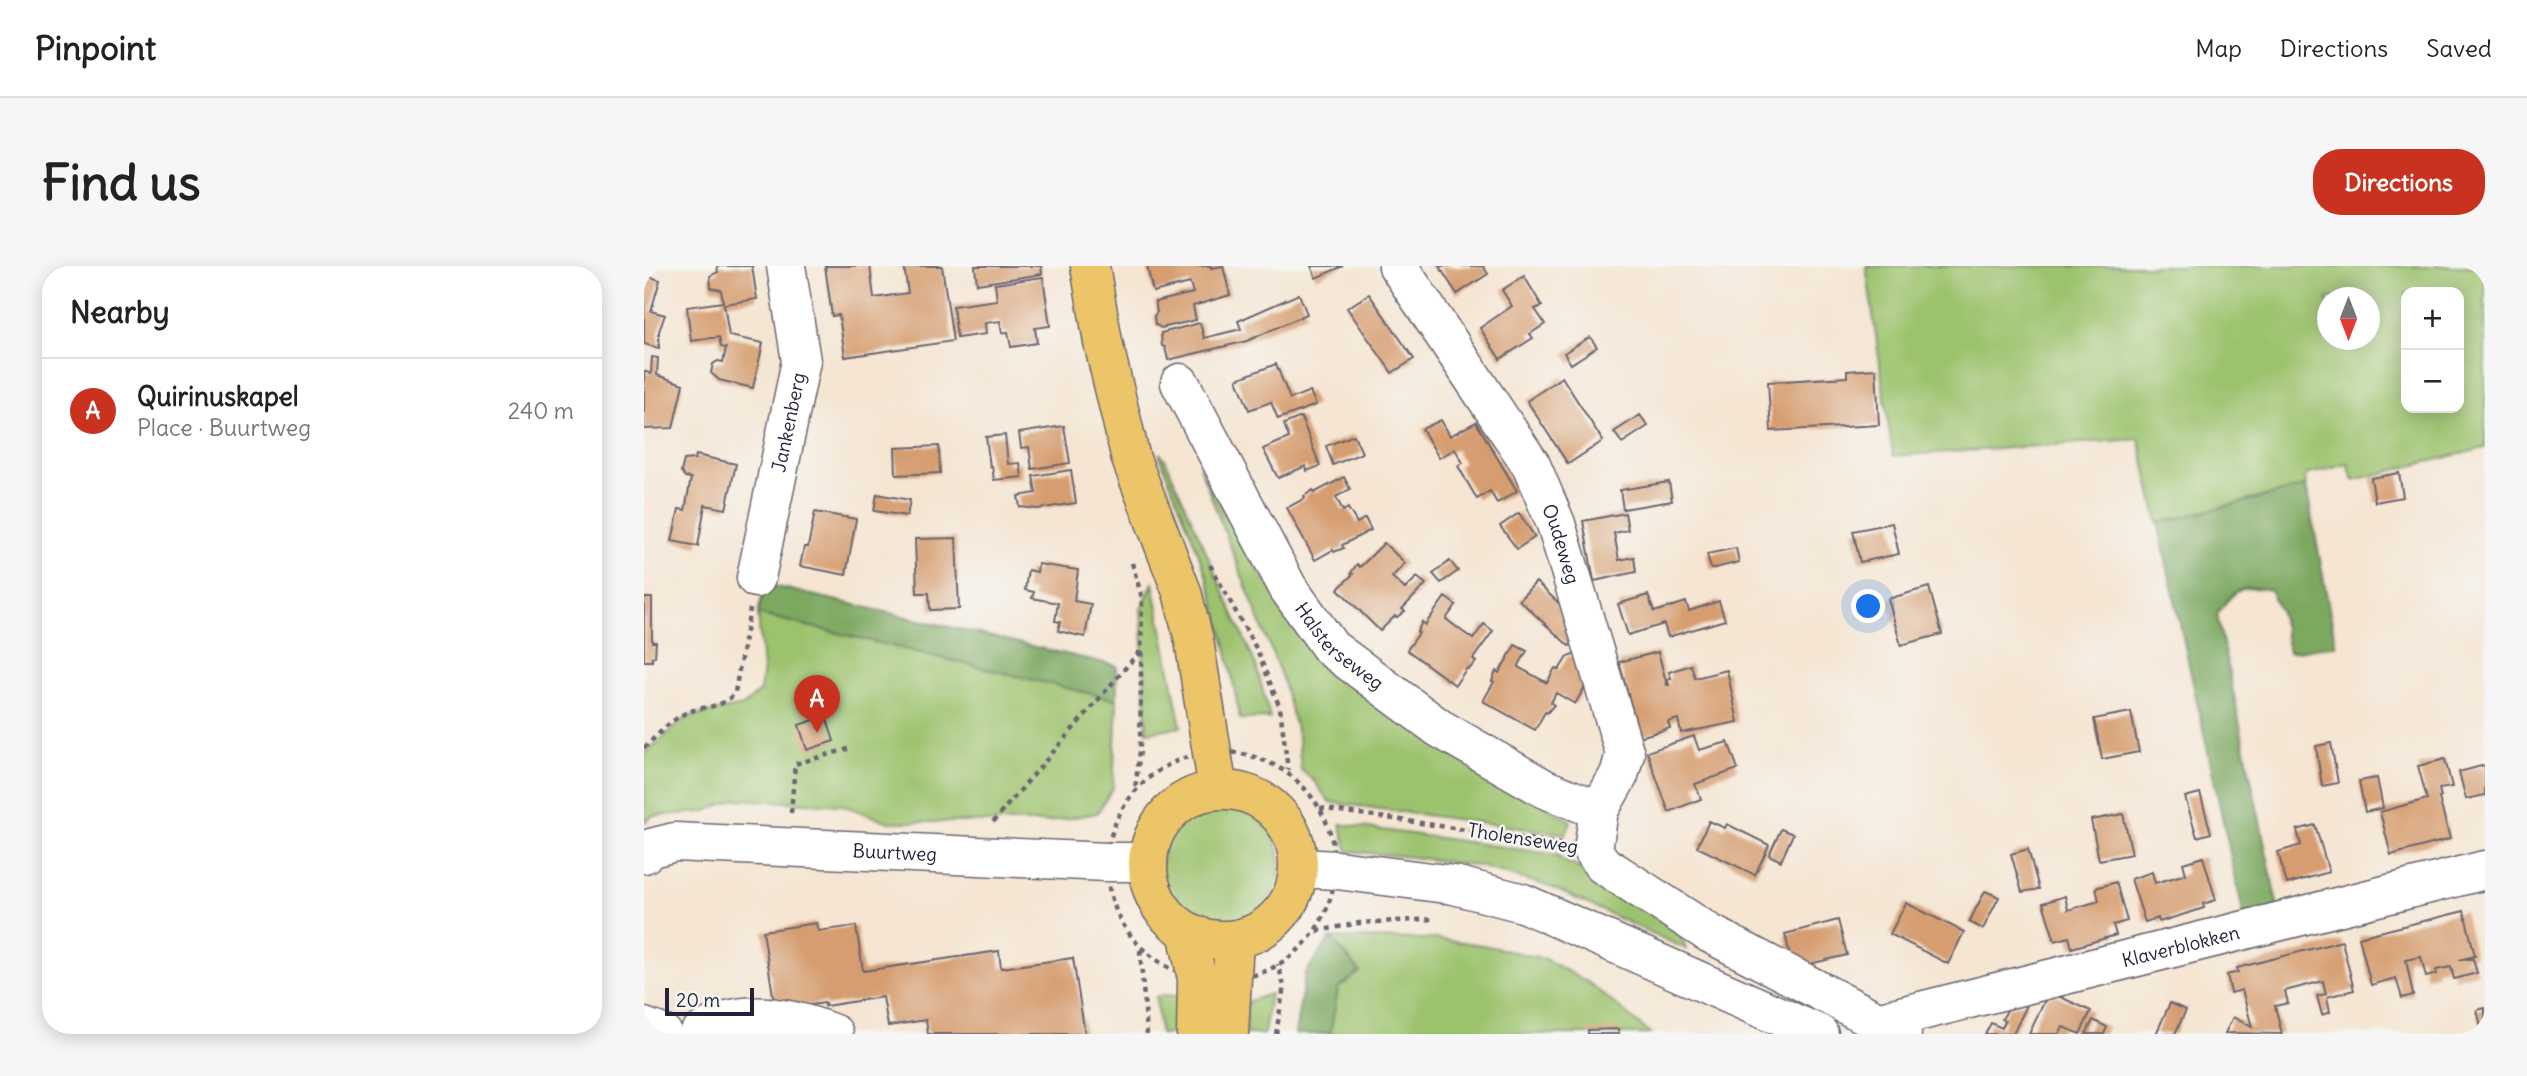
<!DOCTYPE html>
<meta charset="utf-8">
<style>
:root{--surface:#fff;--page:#f6f6f6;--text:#222;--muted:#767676;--line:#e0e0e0;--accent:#c8321e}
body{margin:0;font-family:Delius,sans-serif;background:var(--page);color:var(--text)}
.controls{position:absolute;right:21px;top:21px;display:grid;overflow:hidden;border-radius:14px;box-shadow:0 4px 18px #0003}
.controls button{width:63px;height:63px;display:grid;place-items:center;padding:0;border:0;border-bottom:2px solid var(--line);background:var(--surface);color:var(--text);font:35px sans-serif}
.compass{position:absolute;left:1673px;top:21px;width:63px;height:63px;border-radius:50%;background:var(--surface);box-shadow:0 4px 18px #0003;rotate:180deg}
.scale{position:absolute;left:21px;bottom:18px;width:89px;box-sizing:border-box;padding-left:7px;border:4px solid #22223b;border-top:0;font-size:19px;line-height:24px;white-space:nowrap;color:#22223b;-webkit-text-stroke:5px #f6f6f2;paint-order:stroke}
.you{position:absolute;left:1225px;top:341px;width:24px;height:24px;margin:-18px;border:5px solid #fff;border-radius:50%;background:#1a73e8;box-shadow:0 0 0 10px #1a73e833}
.badge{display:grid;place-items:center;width:46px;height:46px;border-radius:50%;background:var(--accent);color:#fff;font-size:23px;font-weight:700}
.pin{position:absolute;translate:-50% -58px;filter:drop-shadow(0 2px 4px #0008)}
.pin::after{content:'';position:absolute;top:37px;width:24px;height:21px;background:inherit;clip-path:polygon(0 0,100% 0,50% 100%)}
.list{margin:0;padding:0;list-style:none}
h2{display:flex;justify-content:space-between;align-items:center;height:91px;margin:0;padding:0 28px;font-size:30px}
h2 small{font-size:23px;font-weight:400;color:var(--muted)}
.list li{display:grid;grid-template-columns:46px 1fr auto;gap:21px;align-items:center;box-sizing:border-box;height:105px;padding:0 28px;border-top:2px solid var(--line)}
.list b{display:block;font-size:26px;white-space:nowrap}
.list p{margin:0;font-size:23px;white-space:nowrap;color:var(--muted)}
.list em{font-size:23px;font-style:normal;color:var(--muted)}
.map{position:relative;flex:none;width:1841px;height:768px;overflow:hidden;border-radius:28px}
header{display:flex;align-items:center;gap:42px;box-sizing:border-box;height:98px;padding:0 35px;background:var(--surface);border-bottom:2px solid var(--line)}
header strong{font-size:33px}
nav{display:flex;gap:38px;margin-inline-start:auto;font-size:24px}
.intro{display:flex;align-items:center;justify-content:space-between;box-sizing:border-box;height:168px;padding:0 42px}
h1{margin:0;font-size:49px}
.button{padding:18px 32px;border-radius:28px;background:var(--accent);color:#fff;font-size:24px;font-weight:700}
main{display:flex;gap:42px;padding:0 42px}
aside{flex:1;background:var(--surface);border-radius:28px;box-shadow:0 4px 18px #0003}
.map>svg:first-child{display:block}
.green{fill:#9cc26d;stroke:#5f7254;stroke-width:2;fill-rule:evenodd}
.forest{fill:#7da860;stroke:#50654e;stroke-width:2}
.building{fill:#d69d6f}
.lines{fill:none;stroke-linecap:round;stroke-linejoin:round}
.minor-casing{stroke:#6c6670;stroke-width:41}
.major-casing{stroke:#6c6670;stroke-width:41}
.path{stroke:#6c6670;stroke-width:4.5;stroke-dasharray:5 5;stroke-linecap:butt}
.minor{stroke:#fff;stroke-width:38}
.major{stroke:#ecc569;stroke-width:38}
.labels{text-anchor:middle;stroke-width:5;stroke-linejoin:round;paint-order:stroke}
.street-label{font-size:19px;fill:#22223b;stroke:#f6f6f2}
</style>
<header>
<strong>Pinpoint</strong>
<nav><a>Map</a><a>Directions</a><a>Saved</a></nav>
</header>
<div class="intro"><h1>Find us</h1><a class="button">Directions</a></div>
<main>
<aside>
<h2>Nearby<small></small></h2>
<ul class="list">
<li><span class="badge">A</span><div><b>Quirinuskapel</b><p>Place · Buurtweg</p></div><em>240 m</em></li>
</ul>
</aside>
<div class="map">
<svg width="1841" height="768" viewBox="0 0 1841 768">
<rect width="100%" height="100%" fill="#f6f6f2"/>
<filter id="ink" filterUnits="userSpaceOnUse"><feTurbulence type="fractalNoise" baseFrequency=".0143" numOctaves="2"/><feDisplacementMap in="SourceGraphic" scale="14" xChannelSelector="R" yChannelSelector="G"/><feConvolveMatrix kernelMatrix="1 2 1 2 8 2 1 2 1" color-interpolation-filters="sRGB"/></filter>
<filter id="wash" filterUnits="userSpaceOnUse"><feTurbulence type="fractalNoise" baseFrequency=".00686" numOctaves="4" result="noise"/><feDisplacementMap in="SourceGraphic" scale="28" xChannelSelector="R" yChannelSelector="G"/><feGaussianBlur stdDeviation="1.57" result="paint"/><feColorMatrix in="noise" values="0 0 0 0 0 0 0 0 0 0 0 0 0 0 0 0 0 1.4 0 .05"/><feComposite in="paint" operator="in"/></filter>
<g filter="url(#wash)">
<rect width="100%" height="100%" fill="#f5e5d2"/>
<!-- green -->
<path class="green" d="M1222,0h619v182l-132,32 -5,-16 -43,11 1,11 -148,37 -19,-84 -246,17zM1762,26h53v116h-53zM1684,32h42v42h-42z
M515,187l6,6 91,206 14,53 -30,1c-10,-56 -21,-113 -42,-167 -12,-33 -27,-65 -39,-99z
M555,200l43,81 45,64 129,118 155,92 -5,13 -237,-32 -14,-20 -14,-12 -3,-34 -16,-58z
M509,317l28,144 -34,5 -6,-123z
M114,348l359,86 -4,88 -16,25 -49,9h-159l-47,-17 -106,-6 -33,13 -51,4 -7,6 -1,-68 43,-37 56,-11 17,-15 3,-23z
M518 598a59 59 0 1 1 118 0a59 59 0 1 1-118 0Z
M696,558l219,31v3l96,49 22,20 9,22 -135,-62 -72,-21 -68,-9 -63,-6z
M687,672l105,1 47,6 62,14 44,24 62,51h-321l8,-46 22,-16z
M626,728l-6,40h-18l1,-32z
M519,729l24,2 -5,37h-22l-4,-37z"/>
<!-- forest -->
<path class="forest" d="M1662,220l30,159 -47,7 -9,-41 -10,-21c-30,-6 -36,0 -53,25l61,293 -34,9 -86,-394z
M121,318l352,82v34l-359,-86z
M687,672l29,34 -22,16 -8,46h-35l10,-60z"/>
<g id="blocks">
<!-- building -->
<path class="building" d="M73,0h35l5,33 -33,5 5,32 34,7 -10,45 -34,-8 -8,-7 2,-9 5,-3 5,1 3,-14 -5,-1 -2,-10 -28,4 -4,-34 36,-5 -2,-12 -10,-2 -1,-12 8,-4z
M181,0h45l4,32 34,-5 -4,-27h38l11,75 -108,16 -6,-42 -7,1z
M331,0h66l1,8 -65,10z
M503,0h64v2l12,-2 7,29 -37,11 3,14 -35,8 -6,-4 -1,-8 3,-4 -2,-10 38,-9 -3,-10 -37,9z
M667,0h32l-27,12z
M795,0h44l5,8 -31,20z
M0,9l16,5 -9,31 14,4 -6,16v17l-15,-4z
M880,10l18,30 -7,3 10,15 -15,10 3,4 -33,21 -20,-31 32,-22 -10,-16z
M399,11l7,49 -15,2 2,15 -26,4 -3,-15 -6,1 -2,-12 -15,2 1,11 -29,4 -4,-32 44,-6 -2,-16z
M655,28l8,20 -60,27 -79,19 -3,-13 -3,-1 -1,-13 39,-10 4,15 37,-9 -3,-8z
M725,28l45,65 -22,14 -45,-65z
M946,71l7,10 -26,17 -7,-11z
M8,91l6,1 -1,17 26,9 -10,44 -29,1v-58l7,3z
M632,98l14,35 20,-8 6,14 -38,14 -7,-17 -22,8 -12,-31z
M1232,103l3,56 -108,6 -3,-49 79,-5v-6z
M918,111l41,64 -35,23 -41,-63z
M996,149l8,11 -26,17 -8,-11z
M657,151l19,49 -13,5 -1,-5 -28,12 -15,-29 26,-11 -5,-14z
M797,154l9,16 26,-14 41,69 -20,12 -7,-12 -13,8 -19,-33 5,-3 -8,-14 -16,9 -17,-29z
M420,160l6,37 -38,6 -3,-22 -8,1 -2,-15z
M361,169l3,29 12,-1 2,14 -28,3 -2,-14 -2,1 -4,-30z
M710,169l8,18 -29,12 -7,-19z
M295,180l1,27 -44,2 -1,-27z
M52,189l40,9 -10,45 -21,-4 -7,41 -26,-5 7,-32 6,1 6,-32 -6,-1 -4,-5 3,-12 11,-1z
M427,204l5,33 -38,6 -18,-2 -2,-11 18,-3 -3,-17z
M1755,207l4,24 -28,5 -4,-24z
M700,211l6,12 -14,8 7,14 5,-3 9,15 8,-5 6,12 -29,15 2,3 -10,4 -1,-2 -18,10 -28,-52 18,-10 -1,-2 9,-6 1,3z
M1025,216l3,19 -49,8 -3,-19z
M233,228l33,6 -3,16 -33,-5z
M171,246l41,7 -10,56 -46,-9 4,-19h4z
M875,247l16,24 -18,12 -17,-23z
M981,247l3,17 -14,3 5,27 15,-3 2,15 -42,9 -11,-60z
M1248,257l7,31 -39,8 -7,-31z
M312,272l3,71 -29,1 -1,-17h-12l-2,-54z
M740,277l21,20 -13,14 13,12 12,-12 9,7 -24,25 3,2 -8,6 -2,-1 -15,15 -42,-42 15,-15 -2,-1 6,-9 3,3z
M1092,282l3,14 -28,7 -4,-15z
M806,295l8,10 -17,12 -8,-9z
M394,298l40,6 -4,31 17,3 -6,33 -27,-6 2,-9 -5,-1 3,-18 -26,-5 2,-6 -9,-2 3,-20 9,2z
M892,316l25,23 12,39 -4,2 -50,-46z
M1285,321l13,47 -41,11 -13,-46z
M1004,329l6,17 32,-10 3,9 30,-10 6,19 -57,17 -4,-13 -36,11 -10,-31z
M801,331l11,8 -10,14 13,10 14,10 11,-15 9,7 -20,28 3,3 -7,7 -2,-1 -12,17 -48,-35 12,-17 -2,-1 5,-10 3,3z
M0,332h8v44h4l-1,15h-3v4h-8z
M871,379l12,6 -9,16 29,16 8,-15 4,2 8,-13 10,-3 9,31 -11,19 -19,-11 -5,10 3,2 -7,8 -2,-1 -10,18 -52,-29 11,-19 -2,-1 4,-10 3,2z
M1014,386l9,33h2l-2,-6 4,-1 -2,-6 22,-7 4,13 32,-8 11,52 -57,11 -3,-14 -10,3 2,6 -30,9 -21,-75z
M1487,446l8,40 -37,7 -8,-40z
M182,450l8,25 -27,9 -8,-25z
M1050,470l5,14 29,-8 10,27 -43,15 6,15 -32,13 -22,-60z
M1687,477l7,40 -16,3 -6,-40z
M1801,493l7,28 -13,2 2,8 -2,1 11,41 -59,16 -11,-43 47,-13 -9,-33z
M1841,499v30l-19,4 -7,-27z
M1733,512l6,30 -18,4 -6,-31z
M1556,527l11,40 -14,4 -12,-40z
M1479,548l9,40 -33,6 -8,-40z
M1065,555l16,7 2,-4 42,21 -14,30 -58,-28z
M1671,559l14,47 -42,12 -9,-32 23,-7 -4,-15z
M1137,563l12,5 -12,27 -12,-6z
M1384,583l11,40 -17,3 -11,-38z
M1559,591l13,43 -13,4 1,4 -22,7 -23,7 -1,-4 -13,4 -14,-43 21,-7 3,11 31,-9 -3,-11z
M1472,616l11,39 -14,4 3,10 -44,13 -3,-11 -14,4 -12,-38 22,-7 3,14 31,-9 -3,-13z
M1341,625l14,6 -16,32 -14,-7z
M1262,637l58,29 -16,32 -58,-30z
M1820,645l11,45 -16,4 14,-1 4,14 -23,6 -3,-12 -15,3 1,4 -11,3 -5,-20 -15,3 7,35 -11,3 -6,-20 -25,7 -12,-48z
M1194,654l9,35 -54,13 -8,-34z
M172,657l2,8 38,-5 7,45 136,-20 2,17 72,-10 12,76h-157l-2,-14 -38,6 -5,-29 -58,9v-3l-36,5 -1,-9 -14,3 -11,-71z
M1698,675l12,49 -27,7 3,15 -8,3 -5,-19 9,-2 -3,-13 -38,10 3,12 -13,3 7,28 -57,-1 8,-16 19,10 -10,-37 -11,3 -4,-18 11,-3 -1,-4z
M1412,729l35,16 -11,23 -17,-7 -4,7h-30l18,-38z
M1385,735l-16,33h-28l6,-11 11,5 3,-7 -3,-2 7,-12z
M1526,737l16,7 -11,24h-19z
M1841,742v26h-9l6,-3 -5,-21z
M1449,754l14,7 -3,7h-18z
M975,763v5h-31v-4z"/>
</g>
</g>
<g filter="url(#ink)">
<use href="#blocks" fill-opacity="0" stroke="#6c6670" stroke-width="2"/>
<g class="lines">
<!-- minor casing -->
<g class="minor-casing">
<g id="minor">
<path id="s1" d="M754,0l133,199 25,59 69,230 -6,21 -20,35 -6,40 9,14 107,69 193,101"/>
<path id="s2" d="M536,117l108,205 43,60 108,80 106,61 54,21"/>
<path id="s3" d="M112,312l45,-217 -15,-95"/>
<path id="s4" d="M0,588l7,-6 24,-6 432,20h41"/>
<path d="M655,602l38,2 117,15 69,18 296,131"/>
<path id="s5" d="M1233,756l608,-152"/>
<path d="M0,761l19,7"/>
<path d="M55,768c39,-29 92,-17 135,0"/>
</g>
</g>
<!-- major casing -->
<g class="major-casing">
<path id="major" d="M446,0l13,76 28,117 51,133 12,48 24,150
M504 599a75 75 0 1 1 150 0a75 75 0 1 1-150 0Z
M543,665l10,48 -1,55
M585,768l5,-94"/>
</g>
<!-- path -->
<path class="path" d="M488,297l10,35 -2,153 -5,38
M566,299l47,85 23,58 8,62
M0,482c13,-12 26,-28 42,-35 19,-9 35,-2 49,-21l15,-83
M463 600a114 114 0 1 1 228 0a114 114 0 1 1-228 0Z
M676,542l241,36
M147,547l4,-49 53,-15
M349,556l147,-171
M673,665l42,-8 75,-4
M496,684l7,84
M632,768l8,-48 -6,-22"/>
<!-- minor -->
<use href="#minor" class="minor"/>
<!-- major -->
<use href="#major" class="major"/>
</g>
</g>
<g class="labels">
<!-- street labels -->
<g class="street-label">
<text dy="7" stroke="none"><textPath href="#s3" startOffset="159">Jankenberg</textPath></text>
<text dy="7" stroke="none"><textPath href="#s1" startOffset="324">Oudeweg</textPath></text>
<text dy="7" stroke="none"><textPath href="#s2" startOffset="310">Halsterseweg</textPath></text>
<text transform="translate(879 572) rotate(9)" y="7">Tholenseweg</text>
<text dy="7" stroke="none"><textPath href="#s4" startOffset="254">Buurtweg</textPath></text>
<text dy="7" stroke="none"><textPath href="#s5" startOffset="313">Klaverblokken</textPath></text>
</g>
</g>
</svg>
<div class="controls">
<button>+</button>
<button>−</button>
</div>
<svg class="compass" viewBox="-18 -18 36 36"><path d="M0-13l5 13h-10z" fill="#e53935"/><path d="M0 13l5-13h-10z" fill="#767676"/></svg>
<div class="scale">20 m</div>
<div class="you"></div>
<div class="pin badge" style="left:173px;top:467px">A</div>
</div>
</main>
